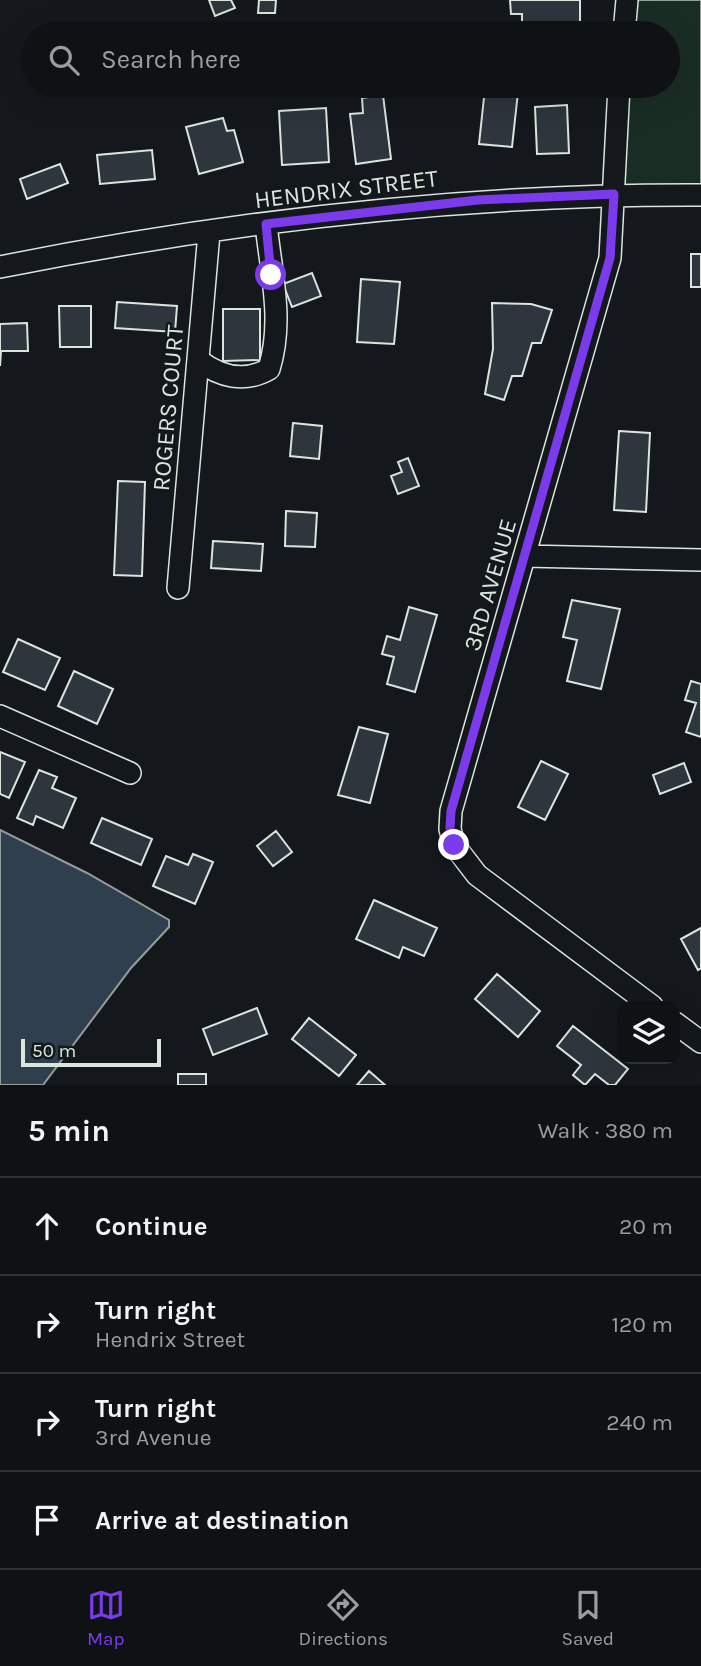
<!DOCTYPE html>
<meta charset="utf-8">
<style>
:root{--surface:#0f1215;--page:#181b1e;--text:#f1f3f6;--muted:#9b9ea0;--line:#2f3234;--accent:#7c3aed}
body{margin:0;font-family:Karla,sans-serif;background:var(--page);color:var(--text)}
.controls{position:absolute;right:21px;bottom:21px;display:grid;overflow:hidden;border-radius:14px;box-shadow:0 7px 28px #0002}
.controls button{width:63px;height:63px;display:grid;place-items:center;padding:0;border:0;border-bottom:2px solid var(--line);background:var(--surface);color:var(--text);font:35px sans-serif}
.scale{position:absolute;left:21px;bottom:18px;width:140px;box-sizing:border-box;padding-left:7px;border:4px solid #d8e6dc;border-top:0;font-size:19px;line-height:24px;white-space:nowrap;color:#d8e6dc;-webkit-text-stroke:5px #14181c;paint-order:stroke}
.stop{position:absolute;width:21px;height:21px;margin:-16px;border:5px solid #7c3aed;border-radius:50%;background:#fff}
.stop.end{background:#7c3aed;border-color:#fff;box-shadow:0 2px 7px #0008}
.list{margin:0;padding:0;list-style:none}
h2{display:flex;justify-content:space-between;align-items:center;height:91px;margin:0;padding:0 28px;font-size:30px}
h2 small{font-size:23px;font-weight:400;color:var(--muted)}
.list li{display:grid;grid-template-columns:46px 1fr auto;gap:21px;align-items:center;box-sizing:border-box;height:98px;padding:0 28px;border-top:2px solid var(--line)}
.list b{display:block;font-size:26px;white-space:nowrap}
.list p{margin:0;font-size:23px;white-space:nowrap;color:var(--muted)}
.list em{font-size:23px;font-style:normal;color:var(--muted)}
.icon{flex:none;width:38px;height:38px;fill:none;stroke:currentColor;stroke-width:2;stroke-linecap:round;stroke-linejoin:round}
.map{position:relative;flex:none;width:701px;height:1085px;overflow:hidden}
.search{position:absolute;background:var(--surface);box-shadow:0 7px 28px #0002;left:21px;right:21px;top:21px;height:77px;display:flex;align-items:center;gap:18px;box-sizing:border-box;padding:0 24px;border-radius:38px;color:var(--muted);font-size:26px}
.sheet{height:483px;background:var(--surface)}
nav{display:flex;justify-content:space-around;align-items:center;box-sizing:border-box;height:98px;border-top:2px solid var(--line);background:var(--surface);font-size:19px;color:var(--muted)}
nav a{display:grid;justify-items:center;gap:4px}
nav .on{color:var(--accent)}
.map>svg:first-child{display:block}
.green{fill:#1a2d24;stroke:#939e99;stroke-width:2}
.water{fill:#2f3f4d;stroke:#939e99;stroke-width:2}
.building{fill:#2c363c;stroke:#d8e6dc;stroke-width:2}
.lines{fill:none;stroke-linecap:round;stroke-linejoin:round}
.minor-casing{stroke:#d8e6dc;stroke-width:24}
.minor{stroke:#14181c;stroke-width:21}
.route{stroke:#7c3aed;stroke-width:9}
.labels{text-anchor:middle;stroke-width:5;stroke-linejoin:round;paint-order:stroke}
.street-label{font-size:24px;fill:#d8e6dc;stroke:#14181c}
</style>
<div class="map">
<svg width="701" height="1085" viewBox="0 0 701 1085">
<rect width="100%" height="100%" fill="#14181c"/>
<!-- green -->
<path class="green" d="M627,0h74v195l-87,-1 5,-108h49v-53h-44z"/>
<!-- water -->
<path class="water" d="M0,830l87,43 82,47v7l-38,41 -88,117h-43z"/>
<!-- building -->
<path class="building" d="M209,0h22l4,8 -20,8z
M259,0h17l-1,13h-17z
M510,0h70v33h-58v-19h-11z
M30,37h3v41l-5,-1z
M560,86h18v7l-19,-1z
M485,88l33,4 -6,55 -33,-3z
M383,95l8,64 -35,5 -6,-50 13,-1 -1,-15z
M567,105l2,48 -32,1 -2,-47z
M326,108l3,54 -47,3 -3,-54z
M223,118l4,13 7,-1 9,32 -44,12 -13,-47z
M152,150l3,29 -55,5 -3,-29z
M60,164l8,19 -41,16 -7,-20z
M691,254h10v33h-10z
M312,273l9,23 -29,11 -9,-23z
M361,279l39,3 -6,62 -37,-2z
M117,302l60,4 -2,26 -60,-4z
M492,303l39,1 21,6 -11,33h-9l-10,33h-10l-8,24 -19,-6 8,-45z
M59,306h32v41h-31z
M223,309h37v51l-37,1z
M27,323l1,28h-27l-1,15v-42z
M293,423l29,3 -3,33 -29,-3z
M619,431l31,2 -4,79 -32,-2z
M408,458l11,28 -21,8 -7,-18 11,-4 -4,-10z
M118,481l27,1 -3,94 -28,-1z
M286,511l31,2 -2,34 -30,-1z
M213,541l50,3 -2,27 -50,-3z
M572,600l48,9 -19,80 -34,-8 10,-41 -14,-3z
M409,607l28,8 -22,77 -28,-8 7,-27 -12,-3 5,-18 13,4z
M18,639l42,19 -15,32 -42,-18z
M74,671l39,18 -16,35 -39,-18z
M691,681l10,3v53l-15,-5 10,-29 -11,-3z
M359,727l29,7 -18,69 -32,-8z
M0,752l25,10 -16,36 -9,-4z
M541,761l27,13 -23,46 -27,-13z
M684,763l7,19 -31,12 -7,-19z
M39,770l18,7 -5,11 24,10 -13,30 -27,-12 -3,9 -16,-7z
M102,818l50,21 -11,26 -50,-22z
M276,831l16,21 -19,14 -16,-20z
M193,854l20,8 -18,42 -42,-18 13,-30 22,9z
M374,900l63,28 -13,28 -21,-9 -4,11 -43,-19z
M701,928v40l-3,2 -17,-31z
M497,974l43,37 -22,26 -43,-38z
M257,1008l10,26 -54,21 -10,-26z
M309,1018l47,37 -17,21 -47,-37z
M573,1026l55,43 -13,16h-6l-14,-11 -10,11 -12,-10 8,-10 -24,-19z
M369,1071l16,14h-28z
M178,1074h28v11h-28z"/>
<g class="lines">
<!-- minor casing -->
<g class="minor-casing">
<path id="minor" d="M624,33l3,-33
M619,86l-9,172 -159,553 -1,18 4,16 23,30 175,131
M0,267c231,-46 465,-73 701,-72
M198,360c22,17 47,23 71,9 15,-48 2,-96 -3,-145
M526,556l175,4
M178,588l31,-355
M0,716l130,57
M675,1023l26,19"/>
</g>
<!-- minor -->
<use href="#minor" class="minor"/>
</g>
<g class="lines">
<!-- route -->
<path class="route" d="M271,275l-5,-51 212,-24 136,-6 -4,64 -159,553 -1,17 4,17"/>
</g>
<g class="labels">
<!-- street labels -->
<g class="street-label">
<text transform="translate(346 189) rotate(-7)" y="8">HENDRIX STREET</text>
<text transform="translate(168 408) rotate(-85)" y="8">ROGERS COURT</text>
<text transform="translate(490 585) rotate(-74)" y="8">3RD AVENUE</text>
</g>
</g>
</svg>
<div class="controls">
<button><svg class="icon" aria-label="layers" viewBox="0 0 24 24"><path d="M12 4l9 5-9 5-9-5zM3 14l9 5 9-5"/></svg></button>
</div>
<div class="scale">50 m</div>
<div class="stop" style="left:271px;top:275px"></div>
<div class="stop end" style="left:454px;top:845px"></div>
<div class="search"><svg class="icon" aria-label="search" viewBox="0 0 24 24"><circle cx="10" cy="10" r="6"/><path d="M15 15l6 6"/></svg>Search here</div>
</div>
<section class="sheet">
<h2>5 min<small>Walk · 380 m</small></h2>
<ul class="list">
<li><svg class="icon" aria-label="ahead" viewBox="0 0 24 24"><path d="M12 20V5M6 11l6-6 6 6"/></svg><div><b>Continue</b></div><em>20 m</em></li>
<li><svg class="icon" aria-label="right" viewBox="0 0 24 24"><path d="M7 20v-9h11M14 6l5 5-5 5"/></svg><div><b>Turn right</b><p>Hendrix Street</p></div><em>120 m</em></li>
<li><svg class="icon" aria-label="right" viewBox="0 0 24 24"><path d="M7 20v-9h11M14 6l5 5-5 5"/></svg><div><b>Turn right</b><p>3rd Avenue</p></div><em>240 m</em></li>
<li><svg class="icon" aria-label="arrive" viewBox="0 0 24 24"><path d="M6 21V4h12l-3 4 3 4H6"/></svg><div><b>Arrive at destination</b></div></li>
</ul>
</section>
<nav>
<a class="on"><svg class="icon" aria-label="map" viewBox="0 0 24 24"><path d="M3 6l6-2 6 2 6-2v14l-6 2-6-2-6 2zM9 4v14M15 6v14"/></svg>Map</a>
<a><svg class="icon" aria-label="directions" viewBox="0 0 24 24"><path d="M12 3l9 9-9 9-9-9zM9 14v-3h6M13 9l2 2-2 2"/></svg>Directions</a>
<a><svg class="icon" aria-label="saved" viewBox="0 0 24 24"><path d="M7 4h10v16l-5-4-5 4z"/></svg>Saved</a>
</nav>
